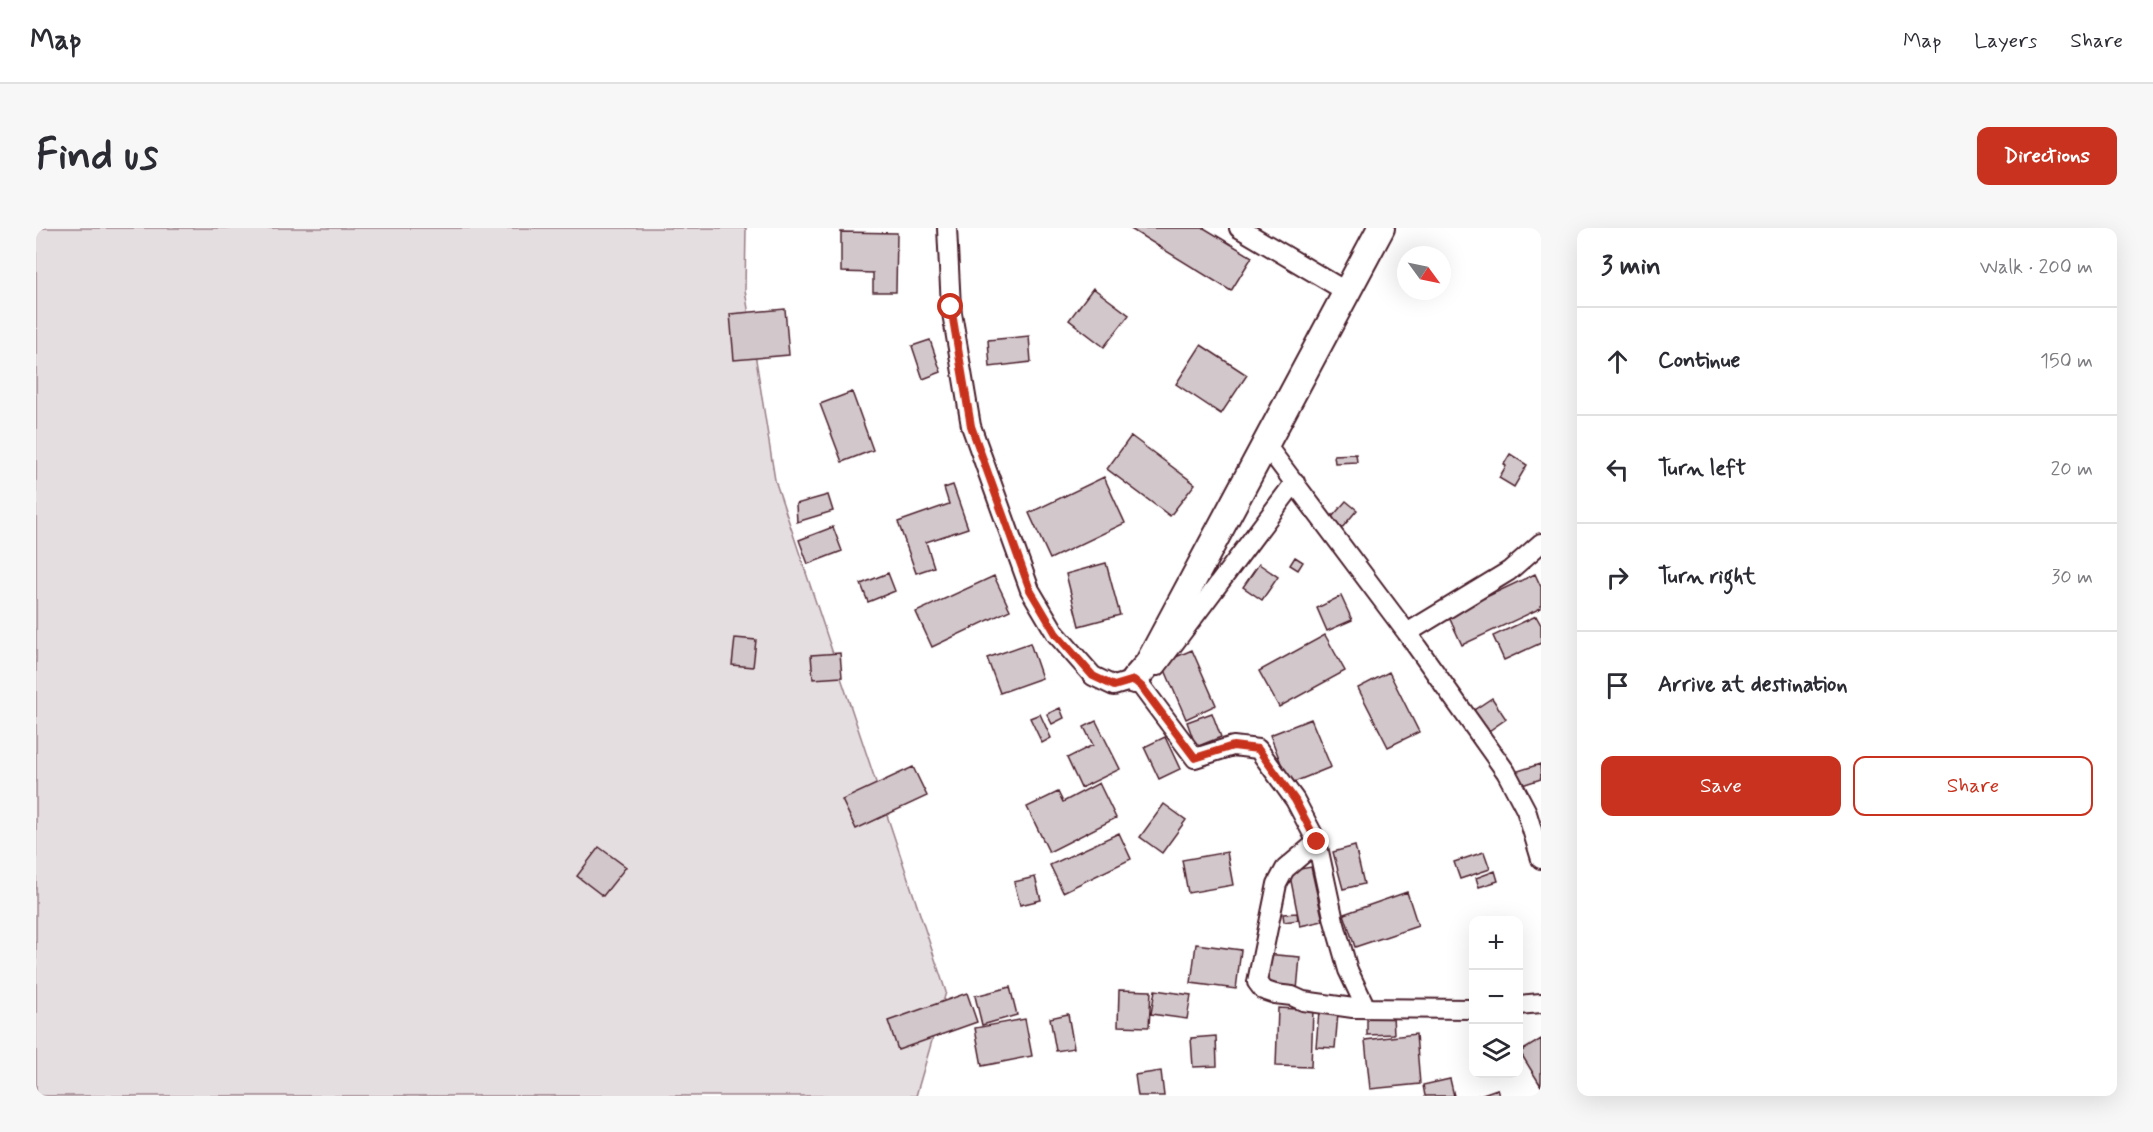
<!DOCTYPE html>
<meta charset="utf-8">
<style>
:root{--surface:#fff;--page:#f7f7f7;--text:#2b2b33;--muted:#7c7c81;--line:#e1e1e2;--accent:#c8321e}
body{margin:0;font-family:Mynerve,sans-serif;background:var(--page);color:var(--text)}
.controls{position:absolute;right:18px;bottom:18px;display:grid;overflow:hidden;border-radius:12px;box-shadow:0 6px 24px #0002}
.controls button{width:54px;height:54px;display:grid;place-items:center;padding:0;border:0;border-bottom:2px solid var(--line);background:var(--surface);color:var(--text);font:30px sans-serif}
.compass{position:absolute;left:1361px;top:18px;width:54px;height:54px;border-radius:50%;background:var(--surface);box-shadow:0 6px 24px #0002;rotate:123deg}
.stop{position:absolute;width:18px;height:18px;margin:-14px;border:4px solid #c8321e;border-radius:50%;background:#fff}
.stop.end{background:#c8321e;border-color:#fff;box-shadow:0 2px 6px #0008}
.list{margin:0;padding:0;list-style:none}
h2{display:flex;justify-content:space-between;align-items:center;height:78px;margin:0;padding:0 24px;font-size:26px}
h2 small{font-size:20px;font-weight:400;color:var(--muted)}
.list li{display:grid;grid-template-columns:39px 1fr auto;gap:18px;align-items:center;box-sizing:border-box;height:108px;padding:0 24px;border-top:2px solid var(--line)}
.list b{display:block;font-size:22px;white-space:nowrap}
.list em{font-size:20px;font-style:normal;color:var(--muted)}
.actions{display:flex;gap:12px;padding:18px 24px}
.actions a{flex:1;padding:14px 0;border:2px solid var(--accent);border-radius:12px;text-align:center;font-size:21px;color:var(--accent)}
.actions .main{background:var(--accent);color:#fff}
.icon{flex:none;width:33px;height:33px;fill:none;stroke:currentColor;stroke-width:2;stroke-linecap:round;stroke-linejoin:round}
.map{position:relative;flex:none;width:1505px;height:868px;overflow:hidden;border-radius:12px}
header{display:flex;align-items:center;gap:36px;box-sizing:border-box;height:84px;padding:0 30px;background:var(--surface);border-bottom:2px solid var(--line)}
header strong{font-size:28px}
nav{display:flex;gap:33px;margin-inline-start:auto;font-size:21px}
.intro{display:flex;align-items:center;justify-content:space-between;box-sizing:border-box;height:144px;padding:0 36px}
h1{margin:0;font-size:42px}
.button{padding:15px 27px;border-radius:12px;background:var(--accent);color:#fff;font-size:21px;font-weight:700}
main{display:flex;gap:36px;padding:0 36px}
aside{flex:1;background:var(--surface);border-radius:12px;box-shadow:0 6px 24px #0002}
.map>svg:first-child{display:block}
.green{fill:#e5dee0;stroke:#987e86;stroke-width:1.5}
.building{fill:#d2c7cb;stroke:#4a1f2b;stroke-width:1.5}
.lines{fill:none;stroke-linecap:round;stroke-linejoin:round}
.street-casing{stroke:#4a1f2b;stroke-width:22}
.secondary-casing{stroke:#4a1f2b;stroke-width:30}
.street{stroke:#fff;stroke-width:18}
.secondary{stroke:#fff;stroke-width:26}
.route{stroke:#c8321e;stroke-width:8}
</style>
<header>
<strong>Map</strong>
<nav><a>Map</a><a>Layers</a><a>Share</a></nav>
</header>
<div class="intro"><h1>Find us</h1><a class="button">Directions</a></div>
<main>
<div class="map">
<svg width="1505" height="868" viewBox="0 0 1505 868">
<rect width="100%" height="100%" fill="#fff"/>
<filter id="ink" filterUnits="userSpaceOnUse"><feTurbulence type="fractalNoise" baseFrequency=".0167" numOctaves="2"/><feDisplacementMap in="SourceGraphic" scale="12" xChannelSelector="R" yChannelSelector="G"/><feConvolveMatrix kernelMatrix="1 2 1 2 8 2 1 2 1" color-interpolation-filters="sRGB"/></filter>
<g filter="url(#ink)">
<!-- green -->
<path class="green" d="M0,0h710l-1,62 30,190 171,512 -30,104h-880z"/>
<!-- building -->
<path class="building" d="M1093,0h75l48,29 -21,34z
M805,4l56,1 -1,59h-23v-19l-32,-1z
M1057,60l36,27 -25,32 -35,-27z
M749,81l4,46 -55,5 -4,-46z
M993,108l2,26 -41,5 -2,-27z
M894,112l11,32 -18,7 -11,-33z
M1165,117l46,30 -26,39 -45,-30z
M816,164l21,58 -31,12 -22,-58z
M1095,208l64,48 -25,32 -63,-47z
M1320,226l1,8 -22,1 -1,-8z
M1474,226l17,11 -13,22 -15,-9 7,-12 -2,-2z
M1068,249l21,46 -75,36 -21,-46z
M917,257l15,43 -42,14 8,25 -18,6 -18,-51 51,-18 -5,-16z
M792,267l5,16 -36,11 -1,-18z
M1310,273l11,9 -21,25 -11,-10z
M797,299l9,24 -34,13 -9,-24z
M1259,329l8,5 -5,8 -8,-5z
M1070,335l14,52 -41,11 -13,-52z
M1223,336l19,13 -16,23 -19,-13z
M852,345l7,18 -27,11 -7,-18z
M1499,346l6,13v21l-79,37 -14,-30z
M958,348l16,34 -78,37 -16,-35z
M1305,368l11,24 -25,11 -10,-23z
M1500,388l5,9v18l-37,17 -11,-24z
M1289,407l20,36 -66,36 -20,-36z
M699,410l21,2 -3,27 -21,-2z
M994,415l12,35 -42,15 -13,-35z
M1156,422l24,55 -30,14 -24,-56z
M804,425l2,24 -29,2 -2,-24z
M1353,444l30,60 -31,15 -30,-59z
M1456,470l14,21 -20,14 -15,-21z
M1024,480l4,10 -12,6 -5,-10z
M1176,485l9,24 -25,10 -9,-25z
M1004,486l11,24 -9,5 -12,-25z
M1275,491l20,48 -42,17 -19,-49z
M1060,493l24,48 -39,19 -14,-30 26,-13 -9,-18z
M1129,509l15,32 -21,10 -15,-32z
M1504,536l1,15 -22,7 -4,-14z
M877,539l14,29 -71,33 -14,-29z
M1063,555l17,35 -67,34 -22,-45 31,-15 5,10z
M1128,576l22,16 -24,33 -22,-16z
M1083,605l12,26 -68,33 -13,-27z
M1319,618l9,38 -21,5 -10,-37z
M563,619l27,20 -23,29 -26,-20z
M1191,624l6,33 -45,8 -6,-33z
M1448,624l6,17 -30,10 -6,-17z
M1275,639l12,54 -23,5 -11,-55z
M1459,643l3,10 -19,6 -3,-9z
M999,649l6,23 -21,5 -6,-23z
M1371,664l11,34 -63,21 -11,-33z
M1261,685l1,7 -14,2 -1,-8z
M1160,716l45,6 -5,39 -45,-6z
M1229,726l35,3 -3,33 -35,-3z
M974,759l7,28 -35,10 -7,-29z
M1083,762l32,1 -2,36 -31,-1z
M1119,762l36,5 -4,24 -36,-5z
M931,765l10,29 -79,28 -10,-29z
M1242,780l35,2 -2,57 -35,-1z
M1283,783l19,2 -3,35 -19,-1z
M1032,786l6,34 -18,3 -6,-33z
M1357,788l1,18 -27,1v-18z
M989,791l7,37 -50,10 -7,-38z
M1380,806l4,50 -50,5 -5,-49z
M1180,808l1,30 -24,1 -2,-29z
M1505,811v47l-21,-34z
M1125,843l3,25h-26l-3,-21z
M1414,851l4,17h-29l-2,-11z
M1461,861l2,7h-22z"/>
<g class="lines">
<!-- street casing -->
<g class="street-casing">
<path id="street" d="M911,0l4,79 20,119 59,164 26,44 37,42 21,10 20,-6 8,7 53,71 38,-12 25,3 37,51 22,42 17,79 14,49 18,38
M1203,0l108,64
M1230,217l141,188 99,139 20,38 15,49
M1371,405l102,-62 32,-28
M1121,438l138,-184
M1281,614l-32,27 -8,15 -20,98 6,8 12,4 17,2 11,5 50,7 121,1
M1482,777l23,-2"/>
</g>
<!-- secondary casing -->
<g class="secondary-casing">
<path id="secondary" d="M1098,452l14,-16 233,-436"/>
</g>
<!-- street -->
<use href="#street" class="street"/>
<!-- secondary -->
<use href="#secondary" class="secondary"/>
</g>
</g>
<g class="lines" filter="url(#ink)">
<!-- route -->
<path class="route" d="M915,79l20,119 59,164 26,44 37,42 21,10 20,-6 8,7 53,71 38,-12 25,3 37,51 22,42"/>
</g>
</svg>
<div class="controls">
<button>+</button>
<button>−</button>
<button><svg class="icon" aria-label="layers" viewBox="0 0 24 24"><path d="M12 4l9 5-9 5-9-5zM3 14l9 5 9-5"/></svg></button>
</div>
<svg class="compass" viewBox="-18 -18 36 36"><path d="M0-13l5 13h-10z" fill="#e53935"/><path d="M0 13l5-13h-10z" fill="#7c7c81"/></svg>
<div class="stop" style="left:915px;top:79px"></div>
<div class="stop end" style="left:1281px;top:614px"></div>
</div>
<aside>
<h2>3 min<small>Walk · 200 m</small></h2>
<ul class="list">
<li><svg class="icon" aria-label="ahead" viewBox="0 0 24 24"><path d="M12 20V5M6 11l6-6 6 6"/></svg><div><b>Continue</b></div><em>150 m</em></li>
<li><svg class="icon" aria-label="left" viewBox="0 0 24 24"><path d="M17 20v-9H6M10 6l-5 5 5 5"/></svg><div><b>Turn left</b></div><em>20 m</em></li>
<li><svg class="icon" aria-label="right" viewBox="0 0 24 24"><path d="M7 20v-9h11M14 6l5 5-5 5"/></svg><div><b>Turn right</b></div><em>30 m</em></li>
<li><svg class="icon" aria-label="arrive" viewBox="0 0 24 24"><path d="M6 21V4h12l-3 4 3 4H6"/></svg><div><b>Arrive at destination</b></div></li>
</ul>
<div class="actions"><a class="main">Save</a><a>Share</a></div>
</aside>
</main>
